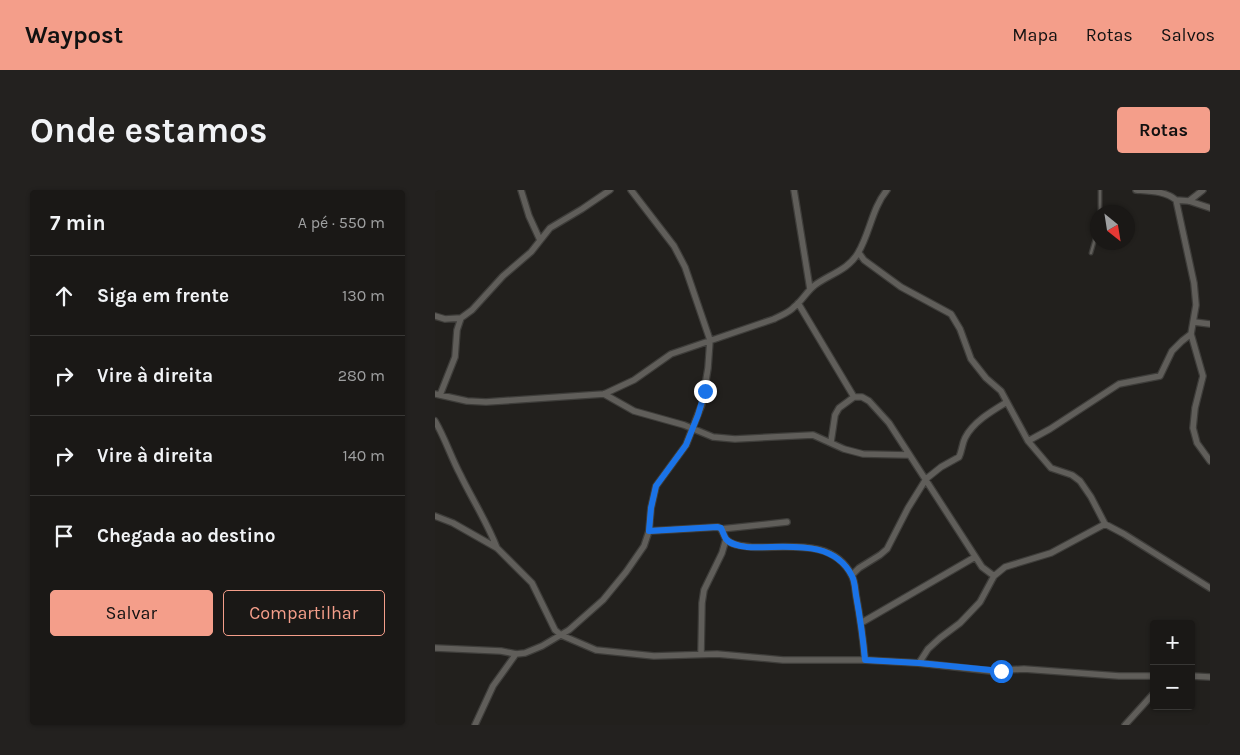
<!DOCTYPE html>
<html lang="pt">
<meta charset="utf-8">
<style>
:root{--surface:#1a1816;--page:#23211f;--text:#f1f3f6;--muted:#9fa0a1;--line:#383735;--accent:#f49e8a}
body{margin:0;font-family:Karla,sans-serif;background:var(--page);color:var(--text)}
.controls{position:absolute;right:15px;bottom:15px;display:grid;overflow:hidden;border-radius:5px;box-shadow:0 1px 4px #0004}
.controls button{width:45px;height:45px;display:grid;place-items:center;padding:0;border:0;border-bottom:1px solid var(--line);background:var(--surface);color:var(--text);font:25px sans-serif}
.compass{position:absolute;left:655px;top:15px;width:45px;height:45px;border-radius:50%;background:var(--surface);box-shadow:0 1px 4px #0004;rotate:150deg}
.stop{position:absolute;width:15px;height:15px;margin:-11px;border:4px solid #1a73e8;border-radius:50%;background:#fff}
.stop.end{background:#1a73e8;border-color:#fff;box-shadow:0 1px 5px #0008}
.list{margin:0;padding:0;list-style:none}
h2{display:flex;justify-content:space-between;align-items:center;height:65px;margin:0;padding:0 20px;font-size:21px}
h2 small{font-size:16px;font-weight:400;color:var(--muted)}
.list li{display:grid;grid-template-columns:32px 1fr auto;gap:15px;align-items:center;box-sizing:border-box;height:80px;padding:0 20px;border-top:1px solid var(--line)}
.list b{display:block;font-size:19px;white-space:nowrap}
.list em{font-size:16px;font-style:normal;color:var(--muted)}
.actions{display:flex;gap:10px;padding:15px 20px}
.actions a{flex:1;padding:11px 0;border:1px solid var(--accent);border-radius:5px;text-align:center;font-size:18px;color:var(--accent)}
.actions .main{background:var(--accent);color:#111}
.icon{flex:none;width:28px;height:28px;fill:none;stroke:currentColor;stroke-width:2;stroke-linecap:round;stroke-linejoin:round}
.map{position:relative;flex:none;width:775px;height:535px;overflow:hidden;border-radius:5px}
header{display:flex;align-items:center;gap:30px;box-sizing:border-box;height:70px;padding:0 25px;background:var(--accent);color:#111}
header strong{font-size:24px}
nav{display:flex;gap:28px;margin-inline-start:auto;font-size:18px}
.intro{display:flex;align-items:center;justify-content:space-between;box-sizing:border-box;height:120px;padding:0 30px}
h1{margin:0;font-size:35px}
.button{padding:12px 22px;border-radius:5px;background:var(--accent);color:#111;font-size:18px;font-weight:700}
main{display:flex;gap:30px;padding:0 30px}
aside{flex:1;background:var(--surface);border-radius:5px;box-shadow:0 1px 4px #0004}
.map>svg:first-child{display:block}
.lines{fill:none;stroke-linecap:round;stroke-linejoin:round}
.service-casing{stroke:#3e3d3a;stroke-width:5}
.minor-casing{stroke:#3e3d3a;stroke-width:8}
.service{stroke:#605e5a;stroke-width:2.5}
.minor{stroke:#605e5a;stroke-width:5.5}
.route{stroke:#1a73e8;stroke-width:6}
</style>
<header>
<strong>Waypost</strong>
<nav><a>Mapa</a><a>Rotas</a><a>Salvos</a></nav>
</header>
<div class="intro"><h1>Onde estamos</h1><a class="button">Rotas</a></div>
<main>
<aside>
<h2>7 min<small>A pé · 550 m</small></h2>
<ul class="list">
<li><svg class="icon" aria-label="ahead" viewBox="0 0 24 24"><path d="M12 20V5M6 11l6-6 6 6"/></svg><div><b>Siga em frente</b></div><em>130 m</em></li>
<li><svg class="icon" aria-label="right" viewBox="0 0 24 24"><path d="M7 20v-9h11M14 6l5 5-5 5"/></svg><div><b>Vire à direita</b></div><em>280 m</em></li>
<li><svg class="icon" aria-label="right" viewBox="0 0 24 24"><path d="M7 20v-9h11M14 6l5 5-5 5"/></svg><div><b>Vire à direita</b></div><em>140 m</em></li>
<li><svg class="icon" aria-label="arrive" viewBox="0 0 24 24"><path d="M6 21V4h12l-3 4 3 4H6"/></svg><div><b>Chegada ao destino</b></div></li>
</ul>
<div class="actions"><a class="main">Salvar</a><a>Compartilhar</a></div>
</aside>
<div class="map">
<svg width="775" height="535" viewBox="0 0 775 535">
<rect width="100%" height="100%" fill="#22201d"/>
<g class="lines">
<!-- service casing -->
<g class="service-casing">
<path id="service" d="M665,22v-22
M656,63l6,-21"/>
</g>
<!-- minor casing -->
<g class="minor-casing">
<path id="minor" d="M86,0l8,26 11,24
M359,0l16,99
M701,0c14,1 30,1 40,10l18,83 2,22 -5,29 12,42 -8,32 -2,20 4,15 13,18
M741,10l13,1 21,7
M754,11l14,-11
M424,63l5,7 37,27 50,27 9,15 11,30 15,19 15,13 27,50 23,27 21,7 8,6 11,16 14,27 19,10 86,54
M363,113l56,94
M0,126l10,3 16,-1
M759,132l16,2
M0,204l32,7 19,1 118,-8 30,-14 37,-26 103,-35c7,-4 15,-6 20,-12 8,-6 13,-16 21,-22 15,-11 33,-15 43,-32 12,-20 14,-45 29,-63
M169,204l30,17 50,14 29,12 22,2 78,-4 31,14 19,5 46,1
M5,205l15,-38 2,-27 4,-12 11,-8 31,-34 28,-24 19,-24 32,-19 28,-19
M0,231c10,17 16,36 25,53 12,25 27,48 37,74
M593,251l22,-12 69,-45 41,-8 12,-25 10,-10 9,-7
M396,252l4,-27 4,-7 15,-11h8l7,4 20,22 93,144 12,9 -14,26 -20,21 -20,15 -12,11 -9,14
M0,326l18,7 44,25 35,35 23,47 6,5 35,15 58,6 63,-2 66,6h82l54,3 72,8 33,-2 95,7h35
M286,339l66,-7
M214,341l69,-4 3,2c2,3 3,7 5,10 6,7 17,7 25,8 35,2 82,-10 101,29 3,6 3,13 4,19 4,22 7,43 9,65
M417,385l7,-7 21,-13 7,-6 21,-41 18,-29 15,-12 18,-10c3,-6 3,-13 6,-19 8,-16 27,-27 42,-36
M559,386l11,-9 46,-14 54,-29
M426,433l114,-66
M0,458l66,3 15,3 9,-1 17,-7 27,-16 34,-30 23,-28 18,-26 5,-15 2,-23 5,-22 30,-41 16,-41 6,-36 2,-28 -25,-73 -11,-21 -43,-56
M266,464l1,-51 2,-13 18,-37 4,-14
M756,486l19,1
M40,535l18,-39 23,-32
M690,535l29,-32"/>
</g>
<!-- service -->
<use href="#service" class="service"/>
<!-- minor -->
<use href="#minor" class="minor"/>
</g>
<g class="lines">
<!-- route -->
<path class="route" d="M270,201l-7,24 -12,30 -30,41 -5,22 -2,23 68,-4 4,1c2,4 3,8 5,11 5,6 14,7 21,8 36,2 85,-10 105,29 3,6 3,13 4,19 4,22 7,43 9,65l54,3 82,8"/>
</g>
</svg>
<div class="controls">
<button>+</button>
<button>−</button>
</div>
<svg class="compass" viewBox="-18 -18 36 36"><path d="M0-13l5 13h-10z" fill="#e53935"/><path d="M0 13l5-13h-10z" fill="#9fa0a1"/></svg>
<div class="stop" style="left:566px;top:481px"></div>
<div class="stop end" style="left:270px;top:201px"></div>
</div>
</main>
